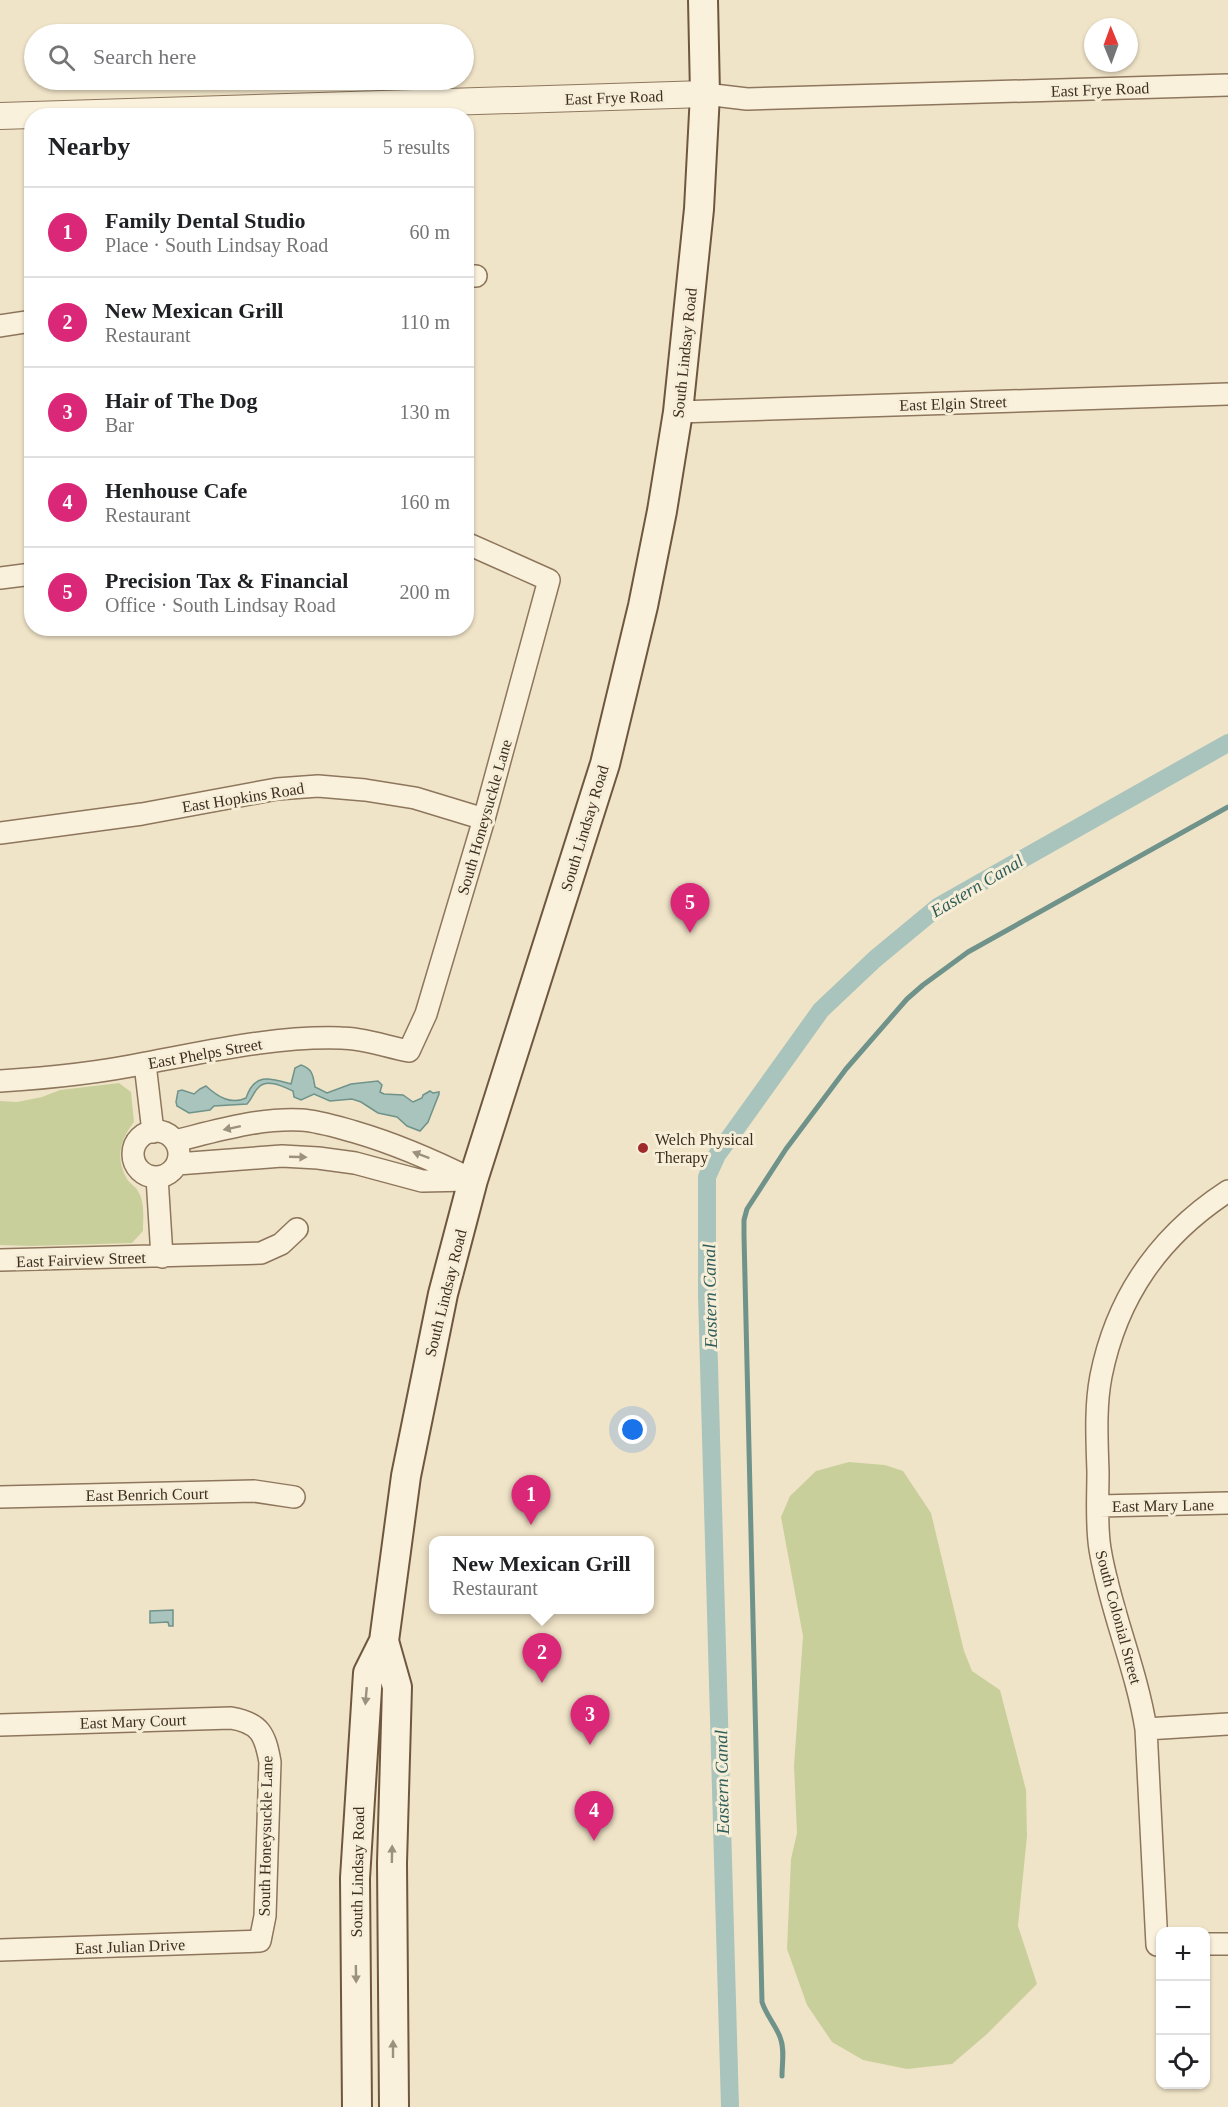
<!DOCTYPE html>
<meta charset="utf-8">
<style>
:root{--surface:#fff;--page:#f6f6f6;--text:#202124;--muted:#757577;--line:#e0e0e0;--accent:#db2777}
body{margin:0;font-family:Georgia,serif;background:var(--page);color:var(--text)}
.controls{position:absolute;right:18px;bottom:18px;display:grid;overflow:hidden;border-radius:12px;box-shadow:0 2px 4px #0004}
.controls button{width:54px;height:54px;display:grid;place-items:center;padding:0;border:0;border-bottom:2px solid var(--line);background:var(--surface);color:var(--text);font:30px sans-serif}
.compass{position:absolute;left:1084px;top:18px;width:54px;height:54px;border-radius:50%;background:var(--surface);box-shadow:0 2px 4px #0004;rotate:359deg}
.you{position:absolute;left:633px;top:1430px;width:21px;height:21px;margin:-15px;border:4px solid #fff;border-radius:50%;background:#1a73e8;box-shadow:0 0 0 9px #1a73e833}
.badge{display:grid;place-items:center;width:39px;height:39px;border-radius:50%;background:var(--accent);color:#fff;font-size:20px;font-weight:700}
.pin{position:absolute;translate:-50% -50px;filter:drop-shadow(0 2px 3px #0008)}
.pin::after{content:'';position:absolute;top:32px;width:21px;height:18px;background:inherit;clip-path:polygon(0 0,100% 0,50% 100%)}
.popup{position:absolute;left:429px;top:1536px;width:225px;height:78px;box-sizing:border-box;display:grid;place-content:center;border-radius:12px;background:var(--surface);filter:drop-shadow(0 2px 4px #0005);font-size:20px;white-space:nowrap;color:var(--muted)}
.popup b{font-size:22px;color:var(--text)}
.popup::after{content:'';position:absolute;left:50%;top:100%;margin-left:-12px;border:12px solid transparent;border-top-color:var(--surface)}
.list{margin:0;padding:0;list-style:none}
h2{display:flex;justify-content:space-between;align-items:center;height:78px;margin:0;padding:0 24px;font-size:26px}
h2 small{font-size:20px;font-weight:400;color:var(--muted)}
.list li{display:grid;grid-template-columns:39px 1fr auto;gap:18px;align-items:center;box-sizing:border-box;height:90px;padding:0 24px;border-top:2px solid var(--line)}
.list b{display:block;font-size:22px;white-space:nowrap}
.list p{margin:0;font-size:20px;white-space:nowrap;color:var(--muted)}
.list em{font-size:20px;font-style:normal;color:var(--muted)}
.icon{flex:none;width:33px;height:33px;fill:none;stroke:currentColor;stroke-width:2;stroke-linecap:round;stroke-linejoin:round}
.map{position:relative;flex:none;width:1228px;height:2107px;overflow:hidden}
.search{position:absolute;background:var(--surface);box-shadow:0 2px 4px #0004;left:24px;top:24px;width:450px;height:66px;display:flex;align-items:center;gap:15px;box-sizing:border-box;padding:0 21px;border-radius:33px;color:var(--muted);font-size:22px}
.panel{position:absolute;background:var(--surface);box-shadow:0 2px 4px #0004;left:24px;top:108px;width:450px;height:528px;border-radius:24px}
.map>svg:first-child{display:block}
.green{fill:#c9cf9b}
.water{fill:#a9c4bc;stroke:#6f938a;stroke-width:1.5}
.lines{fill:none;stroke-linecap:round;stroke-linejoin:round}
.stream{stroke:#6f938a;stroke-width:5}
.canal{stroke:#a9c4bc;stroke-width:18}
.minor-casing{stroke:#8d765c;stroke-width:24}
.tertiary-casing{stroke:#8d765c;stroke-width:28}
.secondary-casing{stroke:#6f573f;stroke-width:32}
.minor{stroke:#faf1dc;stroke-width:21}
.tertiary{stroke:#faf1dc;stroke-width:26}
.secondary{stroke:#faf1dc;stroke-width:28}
.oneway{fill:#9c907e}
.poi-dot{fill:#9e2a2b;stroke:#f7eed8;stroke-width:2}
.labels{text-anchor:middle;stroke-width:6;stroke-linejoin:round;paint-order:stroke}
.street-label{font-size:16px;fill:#3d2e20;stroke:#f7eed8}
.poi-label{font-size:16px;fill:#3d2e20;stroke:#f7eed8;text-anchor:start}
.water-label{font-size:18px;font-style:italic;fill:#2f5d5a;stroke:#f7eed8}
</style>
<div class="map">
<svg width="1228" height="2107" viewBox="0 0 1228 2107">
<rect width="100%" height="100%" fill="#f0e4c8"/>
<!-- green -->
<path class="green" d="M119,1083l12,9 3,30c-14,18 -19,36 -7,57 3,5 10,8 12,14 6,11 4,26 4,38l-11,12 -101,3 -31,-1v-144l17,1 25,-5 18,-7z
M849,1462l36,3 18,6 28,42 33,138 8,20 28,19 26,100 1,46 -9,90 19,58 -50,50 -35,30 -45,5 -44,-9 -31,-18 -25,-37 -20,-56 4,-90 6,-26 -3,-67 9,-130 -22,-119 9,-21 26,-25z"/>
<!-- water -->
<path class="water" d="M301,1065c12,4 12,11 14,22l12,6 24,-9 27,-3 4,4 -2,7 4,2 19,1 10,7 9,-4 1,-3 7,-4 3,2 6,-1v2l-11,28 -8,9 -13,-5 -10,-9 -19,-4 -17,-11 -9,-3 -22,2 -16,-7 -13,6 -7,-3 -1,-6c-9,-4 -26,-13 -34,-4 -5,4 -7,12 -12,17l-33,2 -4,4 -21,3 -12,-7 -1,-4 2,-11 4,-1 12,4 6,-5 6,-3c12,11 25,19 40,12 9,-26 24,-20 45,-14l4,-16z
M173,1610v16h-4l-1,-4 -18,1v-12z"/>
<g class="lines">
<!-- stream -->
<path class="stream" d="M782,2076c0,-13 3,-27 -2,-39 -5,-13 -14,-22 -18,-35l-18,-766v-16l3,-11 39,-60 60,-80 61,-70 16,-14 45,-33 260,-145"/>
<!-- canal -->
<path class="canal" d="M730,2107l-23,-812v-118l10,-22 104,-145 54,-51 64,-53 289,-163"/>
<!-- minor casing -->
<g class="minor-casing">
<path id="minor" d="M705,94l42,5 481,-14
M466,276h10
M0,326l32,-5
M678,412l550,-18
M0,578l32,-4
M0,833l142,-19 135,-25 41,-3 47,4 50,8 69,21
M145,1064l8,68
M0,1081c49,-3 98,-8 146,-18 65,-12 129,-27 195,-25 22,0 46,9 68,13l17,-37 58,-195 65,-239 -83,-37
M133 1154a23 23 0 1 1 46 0a23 23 0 1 1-46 0Z
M175,1141c41,-10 83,-23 126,-21 18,1 36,7 54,12 41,12 80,29 118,48
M177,1164l105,-8 36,2 37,5 67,18 48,-1
M157,1177l5,80
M0,1260l261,-7 20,-9 16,-15
M0,1497l254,-6 40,6
M1099,1506l129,-3
M0,1725l231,-7c29,5 34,16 39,44l-5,154 -5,25 -260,9
M1146,1729l82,-5
M1206,1944h22
M1160,1945h-3l-11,-216c-10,-62 -36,-119 -46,-180 -4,-25 -2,-52 -2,-77 -1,-32 -3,-65 3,-96 16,-80 58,-140 127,-185"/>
</g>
<!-- tertiary casing -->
<g class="tertiary-casing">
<path id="tertiary" d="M0,116l705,-22"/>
</g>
<!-- secondary casing -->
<g class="secondary-casing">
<path id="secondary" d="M384,1641l13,46 -5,176 2,244
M357,2107l-2,-229 13,-205 16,-32 22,-165 37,-182 30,-114 132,-416 38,-158 19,-95 16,-99 21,-203 6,-115 -2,-94"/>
</g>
<!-- minor -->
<use href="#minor" class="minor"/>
<!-- tertiary -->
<use href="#tertiary" class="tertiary"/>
<!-- secondary -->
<use href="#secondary" class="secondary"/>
</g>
<!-- one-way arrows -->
<defs><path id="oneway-solid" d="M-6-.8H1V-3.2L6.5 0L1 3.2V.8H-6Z" transform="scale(1.5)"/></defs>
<g class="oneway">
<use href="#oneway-solid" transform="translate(232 1128) rotate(168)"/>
<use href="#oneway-solid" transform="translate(421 1155) rotate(-159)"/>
<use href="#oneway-solid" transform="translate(298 1157) rotate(2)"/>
<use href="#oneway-solid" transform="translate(366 1696) rotate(95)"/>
<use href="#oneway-solid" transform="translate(392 1854) rotate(-89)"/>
<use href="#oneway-solid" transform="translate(356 1974) rotate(89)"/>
<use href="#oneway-solid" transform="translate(393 2049) rotate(-90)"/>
</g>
<!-- markers -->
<circle class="poi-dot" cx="643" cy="1148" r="6"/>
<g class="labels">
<!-- street labels -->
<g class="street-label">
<text transform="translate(1100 89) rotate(-2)" y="6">East Frye Road</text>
<text transform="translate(614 97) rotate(-2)" y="6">East Frye Road</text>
<text transform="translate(684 353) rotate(-84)" y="6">South Lindsay Road</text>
<text transform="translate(953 403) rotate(-2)" y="6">East Elgin Street</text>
<text transform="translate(243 797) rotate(-9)" y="6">East Hopkins Road</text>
<text transform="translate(484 817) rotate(-74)" y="6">South Honeysuckle Lane</text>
<text transform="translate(584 828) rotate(-73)" y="6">South Lindsay Road</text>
<text transform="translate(205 1053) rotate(-10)" y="6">East Phelps Street</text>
<text transform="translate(81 1259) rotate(-2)" y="6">East Fairview Street</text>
<text transform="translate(445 1293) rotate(-76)" y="6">South Lindsay Road</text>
<text transform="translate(147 1494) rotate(-1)" y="6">East Benrich Court</text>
<text transform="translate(1163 1505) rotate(-1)" y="6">East Mary Lane</text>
<text transform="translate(1119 1617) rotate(75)" y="6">South Colonial Street</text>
<text transform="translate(133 1721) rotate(-2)" y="6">East Mary Court</text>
<text transform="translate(265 1836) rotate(-89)" y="6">South Honeysuckle Lane</text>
<text transform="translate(357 1872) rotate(-89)" y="6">South Lindsay Road</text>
<text transform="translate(130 1946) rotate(-2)" y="6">East Julian Drive</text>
</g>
<!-- poi labels -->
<g class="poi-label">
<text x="655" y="1145">Welch Physical<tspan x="655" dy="18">Therapy</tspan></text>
</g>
<!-- water labels -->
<g class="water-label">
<text transform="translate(977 886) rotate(-31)" y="6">Eastern Canal</text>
<text transform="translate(710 1296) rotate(-91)" y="6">Eastern Canal</text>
<text transform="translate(722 1782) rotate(-91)" y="6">Eastern Canal</text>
</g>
</g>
</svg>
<div class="controls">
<button>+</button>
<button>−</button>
<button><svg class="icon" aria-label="locate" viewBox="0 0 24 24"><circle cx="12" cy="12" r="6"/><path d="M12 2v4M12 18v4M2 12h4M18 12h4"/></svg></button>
</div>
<svg class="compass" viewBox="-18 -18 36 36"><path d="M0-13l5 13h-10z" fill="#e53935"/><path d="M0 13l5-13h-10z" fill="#757577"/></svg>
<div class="you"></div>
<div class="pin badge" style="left:531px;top:1525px">1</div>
<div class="pin badge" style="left:542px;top:1683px">2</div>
<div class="popup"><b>New Mexican Grill</b>Restaurant</div>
<div class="pin badge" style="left:590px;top:1745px">3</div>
<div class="pin badge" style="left:594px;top:1841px">4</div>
<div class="pin badge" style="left:690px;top:933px">5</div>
<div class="search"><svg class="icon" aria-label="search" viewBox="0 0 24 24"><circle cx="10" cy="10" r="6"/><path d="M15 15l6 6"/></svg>Search here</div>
<section class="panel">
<h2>Nearby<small>5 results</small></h2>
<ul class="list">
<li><span class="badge">1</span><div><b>Family Dental Studio</b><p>Place · South Lindsay Road</p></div><em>60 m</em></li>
<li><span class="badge">2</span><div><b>New Mexican Grill</b><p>Restaurant</p></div><em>110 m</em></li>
<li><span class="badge">3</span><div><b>Hair of The Dog</b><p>Bar</p></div><em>130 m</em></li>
<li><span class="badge">4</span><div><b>Henhouse Cafe</b><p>Restaurant</p></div><em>160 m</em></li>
<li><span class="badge">5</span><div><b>Precision Tax &amp; Financial</b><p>Office · South Lindsay Road</p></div><em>200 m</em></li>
</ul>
</section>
</div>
